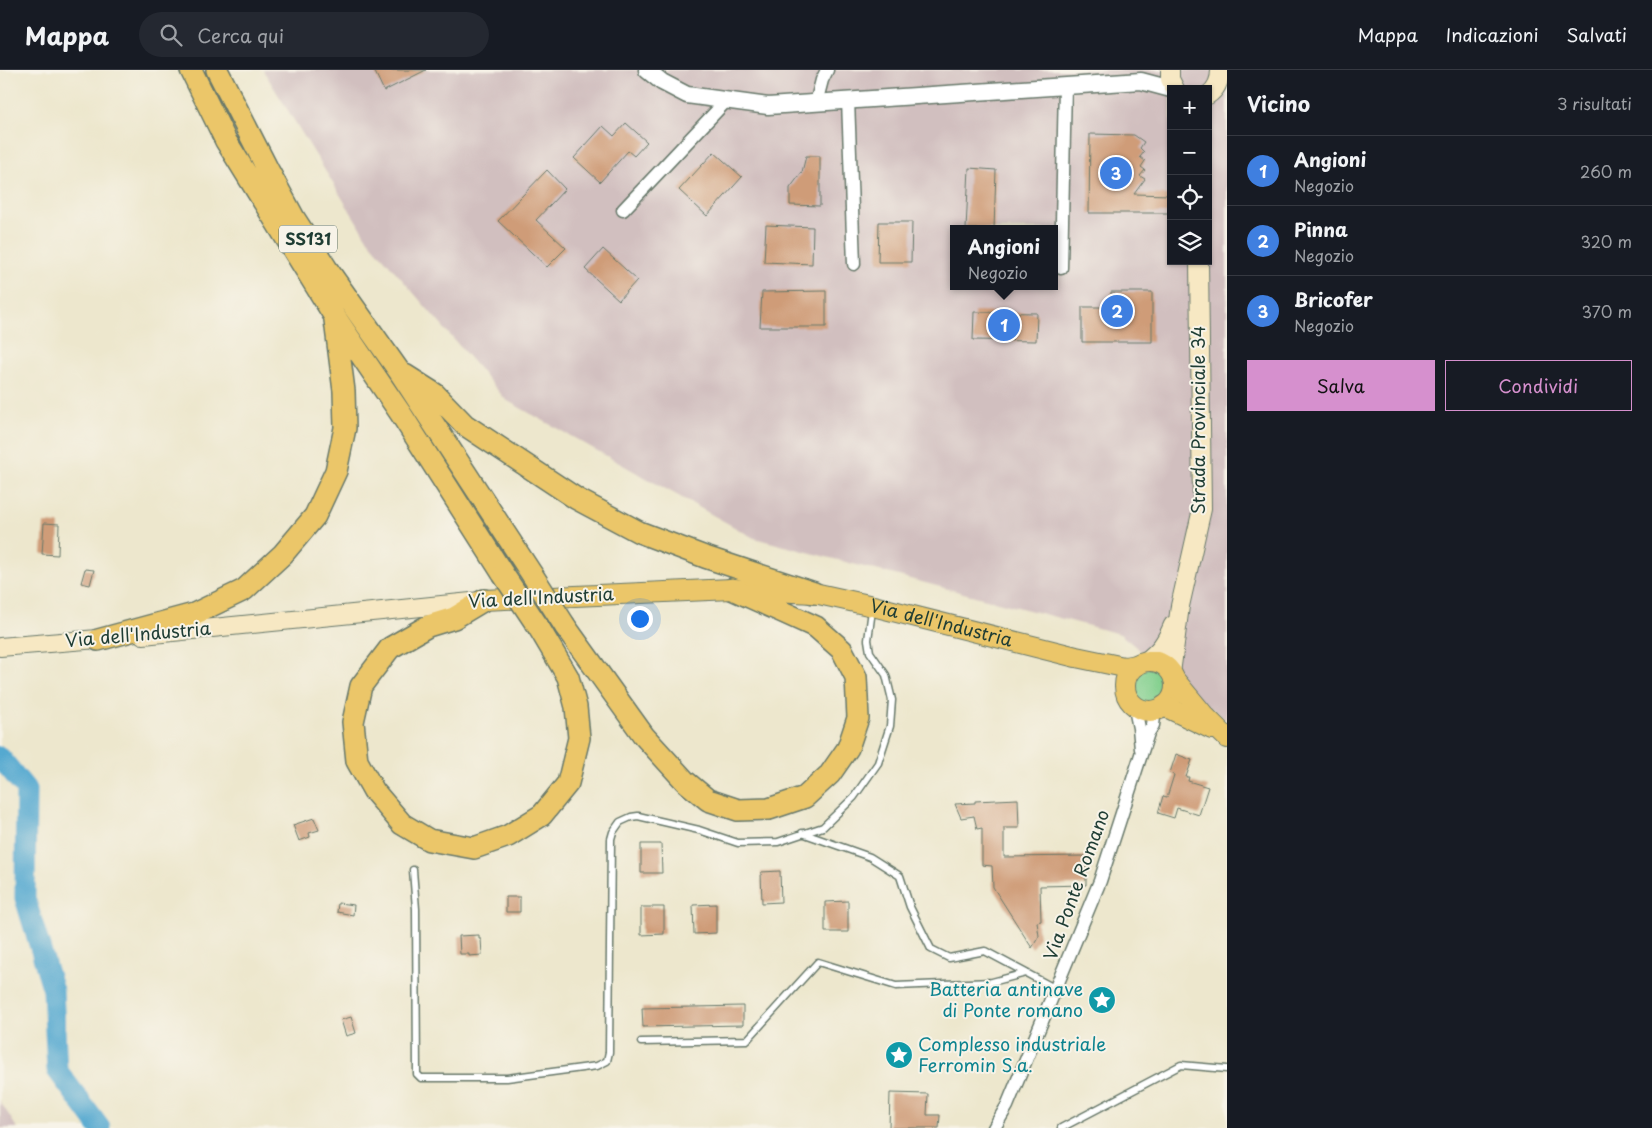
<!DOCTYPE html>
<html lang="it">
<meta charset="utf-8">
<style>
:root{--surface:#171b24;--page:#242831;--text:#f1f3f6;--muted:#9ea1a6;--line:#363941;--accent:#d690ce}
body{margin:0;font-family:"Playpen Sans",sans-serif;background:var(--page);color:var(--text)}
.controls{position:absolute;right:15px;top:15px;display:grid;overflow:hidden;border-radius:0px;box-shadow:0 1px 4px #0004}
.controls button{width:45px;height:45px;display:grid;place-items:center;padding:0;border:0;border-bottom:1px solid var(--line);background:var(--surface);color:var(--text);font:25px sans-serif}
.you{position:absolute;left:639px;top:548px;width:18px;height:18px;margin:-12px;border:4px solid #fff;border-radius:50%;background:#1a73e8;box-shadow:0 0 0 8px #1a73e833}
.badge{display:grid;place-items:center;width:32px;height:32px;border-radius:50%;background:var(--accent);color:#fff;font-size:16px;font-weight:700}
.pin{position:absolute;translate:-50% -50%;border:2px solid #fff;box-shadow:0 1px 5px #0006}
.popup{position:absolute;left:950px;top:155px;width:108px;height:65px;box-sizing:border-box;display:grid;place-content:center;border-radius:0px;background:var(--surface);filter:drop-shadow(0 1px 4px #0005);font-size:16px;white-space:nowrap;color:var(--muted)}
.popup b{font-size:19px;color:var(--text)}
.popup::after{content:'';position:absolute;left:50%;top:100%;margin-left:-10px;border:10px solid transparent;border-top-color:var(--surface)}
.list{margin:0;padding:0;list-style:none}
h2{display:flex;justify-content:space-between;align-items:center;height:65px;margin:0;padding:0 20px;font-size:21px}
h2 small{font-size:16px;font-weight:400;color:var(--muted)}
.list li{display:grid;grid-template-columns:32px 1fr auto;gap:15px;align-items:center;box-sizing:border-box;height:70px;padding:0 20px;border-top:1px solid var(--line)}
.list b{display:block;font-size:19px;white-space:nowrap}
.list p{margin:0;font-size:16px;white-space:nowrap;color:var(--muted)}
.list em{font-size:16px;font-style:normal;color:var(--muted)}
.actions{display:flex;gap:10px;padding:15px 20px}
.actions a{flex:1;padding:11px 0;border:1px solid var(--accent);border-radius:0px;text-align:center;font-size:18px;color:var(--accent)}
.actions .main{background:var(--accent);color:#111}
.icon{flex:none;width:28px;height:28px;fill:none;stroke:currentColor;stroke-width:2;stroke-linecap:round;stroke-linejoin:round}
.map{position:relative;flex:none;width:1227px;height:1058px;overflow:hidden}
header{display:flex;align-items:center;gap:30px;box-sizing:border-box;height:70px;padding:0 25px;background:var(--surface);border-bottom:1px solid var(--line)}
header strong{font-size:24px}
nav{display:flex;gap:28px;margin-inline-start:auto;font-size:18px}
.search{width:350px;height:45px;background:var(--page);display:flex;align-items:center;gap:12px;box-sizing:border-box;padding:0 18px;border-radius:28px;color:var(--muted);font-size:19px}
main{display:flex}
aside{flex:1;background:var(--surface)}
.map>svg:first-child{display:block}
.industrial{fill:#d1bfbf;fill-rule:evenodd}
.green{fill:#83d08e;stroke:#518661}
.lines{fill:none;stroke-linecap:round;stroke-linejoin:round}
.river{stroke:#54a9d0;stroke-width:21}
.building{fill:#cf9c78}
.service-casing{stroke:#67786a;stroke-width:9}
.minor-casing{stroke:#67786a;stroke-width:15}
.tertiary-casing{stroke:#67786a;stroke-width:19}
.secondary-casing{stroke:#67786a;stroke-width:20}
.primary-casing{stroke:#67786a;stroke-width:22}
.trunk-casing{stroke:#67786a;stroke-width:24}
.service{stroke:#fff;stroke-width:6}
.minor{stroke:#fff;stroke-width:12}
.tertiary{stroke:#fff;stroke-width:16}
.secondary{stroke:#f7e8c3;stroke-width:18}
.primary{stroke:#ebc669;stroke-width:20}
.trunk{stroke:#ebc669;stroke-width:21}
.trunk-bridge-casing{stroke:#67786a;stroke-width:24;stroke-linecap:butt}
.trunk-bridge{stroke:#ebc669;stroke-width:21}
.labels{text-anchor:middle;stroke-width:4;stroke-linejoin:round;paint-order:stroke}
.shield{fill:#f7f3e8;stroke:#60746a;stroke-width:1}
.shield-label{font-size:16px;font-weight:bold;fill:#1f3d34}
.street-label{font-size:18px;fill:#1f3d34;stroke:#f7f3e8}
.culture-label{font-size:18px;fill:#0d838f;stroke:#f7f3e8;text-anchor:end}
</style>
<header>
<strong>Mappa</strong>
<div class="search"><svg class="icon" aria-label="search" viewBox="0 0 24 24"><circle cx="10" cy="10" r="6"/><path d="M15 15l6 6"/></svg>Cerca qui</div>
<nav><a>Mappa</a><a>Indicazioni</a><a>Salvati</a></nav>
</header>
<main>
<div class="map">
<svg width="1227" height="1058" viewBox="0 0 1227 1058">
<rect width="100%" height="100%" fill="#f7f3e8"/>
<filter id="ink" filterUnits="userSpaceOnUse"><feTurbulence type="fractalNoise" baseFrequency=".02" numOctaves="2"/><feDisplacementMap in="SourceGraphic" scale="10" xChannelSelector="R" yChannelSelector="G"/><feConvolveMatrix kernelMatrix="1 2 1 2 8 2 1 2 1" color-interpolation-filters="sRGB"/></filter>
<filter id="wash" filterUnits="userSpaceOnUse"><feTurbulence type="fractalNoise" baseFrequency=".0096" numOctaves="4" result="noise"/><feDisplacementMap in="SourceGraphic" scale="20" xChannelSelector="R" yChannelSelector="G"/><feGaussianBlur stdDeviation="1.12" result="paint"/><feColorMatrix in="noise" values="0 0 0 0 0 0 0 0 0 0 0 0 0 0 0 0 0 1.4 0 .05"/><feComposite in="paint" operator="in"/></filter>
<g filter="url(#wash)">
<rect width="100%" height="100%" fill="#ede7cd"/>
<!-- industrial -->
<path class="industrial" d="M263,0h964v651l-107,-87 -366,-96 -248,-138 -138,-160zM1171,19h37v172h-37zM954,159h100v57h-100z
M0,1031l17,27h-17z"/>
<!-- green -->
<path class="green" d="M1132 617a19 19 0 1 1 38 0a19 19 0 1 1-38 0Z"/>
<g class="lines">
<!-- river -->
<path class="river" d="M0,687l26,32 -1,109 28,92 4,80 43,58"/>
</g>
<g id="blocks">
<!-- building -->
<path class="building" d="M374,0h52l-42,21z
M626,53l21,19 -13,14 -6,-5 -28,31 -26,-24 29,-32 11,10z
M1090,64l44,1 10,7 -4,6 4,4 -4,5 5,4 -4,6 4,3 -5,6 5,3 -11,15 35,1v18h-80z
M714,82l28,25 -35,39 -28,-26z
M806,86h14v50l-30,-1v-17l12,-16z
M969,98l27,2 -2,59h-28z
M547,100l18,19 -29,31 30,28 -19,19 -49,-46z
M879,152h33l-1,40h-33z
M766,155l47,2 -1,37 -48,-2z
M603,179l34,31 -18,20 -34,-31z
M826,221v36h-66l2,-35z
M1111,222h41v50h-70v-35h29z
M974,242l63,1 -1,28 -63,-1z
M44,453l15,1 -1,31 -16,-1z
M85,499l9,1 -4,15 -9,-2z
M1176,684l16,6 -6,17h3l-1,4 20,6 -9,28 -22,-7 -3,10 -16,-5 5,-17 4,1 7,-22 -4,-2z
M1018,729l1,29h-15v29l82,-1v29l-46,1 1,35 -4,1 2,14 -7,12 -39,-61 -1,-21 -10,-1v-37l-5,1 -3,-13 -13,2 -6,-14 20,-1v-2z
M314,748l5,12 -10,3 1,4 -11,4 -6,-16z
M641,774h20l1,29h-21z
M780,801l1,31 -19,1 -1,-31z
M506,827h14v15h-14z
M848,831v31h-23v-30z
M338,833l16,2 -1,10 -16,-3z
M716,834v29l-22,1 -1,-29z
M641,837h23v27l-23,1z
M479,865v4h2l1,16 -13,1v-2h-9l-1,-18z
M743,936v19l-100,2 -1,-19z
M351,947l5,16 -10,3 -5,-16z
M890,1023l38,1 -1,21h13l-1,13h-50z"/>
</g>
</g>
<g filter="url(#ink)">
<use href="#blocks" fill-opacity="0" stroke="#67786a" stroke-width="1"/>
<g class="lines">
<!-- service casing -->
<g class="service-casing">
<path id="service" d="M802,763l68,24 30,19 10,31 21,42 18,9 36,-7 71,38
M413,800l3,39 1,165 4,4h86l90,-12 10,-5 2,-9 2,-213 2,-7 7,-10 11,-5 7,-1 61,14 39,13 40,-1 45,-15 31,-30 24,-34 12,-37 2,-26 -6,-25 -16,-23 -2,-12 4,-30
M641,972l106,-2 71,-78 78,24 96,-4 34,-9
M1061,1058l120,-63 46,4"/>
</g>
<!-- minor casing -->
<g class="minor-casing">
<path id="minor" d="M848,30l6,164
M816,33l6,-23 5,-10
M623,140l104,-110
M1061,198l4,-182
M1134,634l5,24 2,21
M994,1058l13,-22 93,-225 48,-148 5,-8 2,-15"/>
</g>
<!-- tertiary casing -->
<g class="tertiary-casing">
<path id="tertiary" d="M647,0l15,12 25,13 81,11 373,-25 30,8"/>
</g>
<!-- secondary casing -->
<g class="secondary-casing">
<path id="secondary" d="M1170,0v9l5,10
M1208,25c9,-6 12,-14 12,-25
M143,565l338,-34
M0,577l110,-9
M1145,592c15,-12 20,-18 28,-37
M1171,603l9,-67 22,-97 -3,-248"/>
</g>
<!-- primary casing -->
<g class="primary-casing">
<g id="primary">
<path id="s1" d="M484,530l248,-11 82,4 59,13 203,51 48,10 13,-2"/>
<circle cx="1150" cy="616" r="25"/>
<path d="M1174,609l29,35 24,24"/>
<path d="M1164,636l48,23"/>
</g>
</g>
<!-- trunk casing -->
<g class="trunk-casing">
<path id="trunk" d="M191,0l35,71 109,176 66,97 102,160
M217,0l51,100 26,48 33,51 72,102 134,205
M405,305l30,19 30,31 112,74 62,33 66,25 109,36
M484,530l-30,18 -26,8 -38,22 -29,38 -8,36 4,39 17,30 28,33 27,16 45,8 34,-12 34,-21 26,-32 11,-45 -3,-31 -8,-30 -29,-49
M565,556l79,110 41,45 23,19 30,10 31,-1 36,-12 25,-23 18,-26 10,-30 -2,-41 -14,-27 -26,-23 -84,-38
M98,570l96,-26 50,-24 39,-36 32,-38 21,-45 9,-43 -1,-37 -9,-71"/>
</g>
<!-- service -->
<use href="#service" class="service"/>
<!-- minor -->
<use href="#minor" class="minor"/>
<!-- tertiary -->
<use href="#tertiary" class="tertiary"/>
<!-- secondary -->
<use href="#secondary" class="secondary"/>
<!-- primary -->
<use href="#primary" class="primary"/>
<!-- trunk -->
<use href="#trunk" class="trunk"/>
<!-- trunk-bridge casing -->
<g class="trunk-bridge-casing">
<path id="trunk-bridge" d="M503,504l36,54
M533,506l32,50"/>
</g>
<!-- trunk-bridge -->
<use href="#trunk-bridge" class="trunk-bridge"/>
</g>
</g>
<!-- icons -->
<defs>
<g id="sight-disc" transform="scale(1.4375)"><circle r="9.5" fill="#0f9aa8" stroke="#f7f3e8"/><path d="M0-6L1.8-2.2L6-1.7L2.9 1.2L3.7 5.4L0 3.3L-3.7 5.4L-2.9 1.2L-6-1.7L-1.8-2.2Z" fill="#fff"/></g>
</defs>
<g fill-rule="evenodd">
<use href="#sight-disc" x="1102" y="930"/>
<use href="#sight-disc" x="899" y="985"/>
</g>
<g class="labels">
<!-- shield labels -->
<rect class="shield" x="279" y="155.5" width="58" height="27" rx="4"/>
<g class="shield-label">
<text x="308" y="175">SS131</text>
</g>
<!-- street labels -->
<g class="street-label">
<text transform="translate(1199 350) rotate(-90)" y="6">Strada Provinciale 34</text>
<text transform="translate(541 528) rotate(-3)" y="6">Via dell'Industria</text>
<text dy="6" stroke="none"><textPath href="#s1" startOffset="461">Via dell'Industria</textPath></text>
<text transform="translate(138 565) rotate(-5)" y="6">Via dell'Industria</text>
<text transform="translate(1077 815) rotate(-70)" y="6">Via Ponte Romano</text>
</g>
<!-- culture labels -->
<g class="culture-label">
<text x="1083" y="926">Batteria antinave<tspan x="1083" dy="21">di Ponte romano</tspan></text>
<text x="918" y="981" text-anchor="start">Complesso industriale<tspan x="918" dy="21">Ferromin S.a.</tspan></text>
</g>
</g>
</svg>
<div class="controls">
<button>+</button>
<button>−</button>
<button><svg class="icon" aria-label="locate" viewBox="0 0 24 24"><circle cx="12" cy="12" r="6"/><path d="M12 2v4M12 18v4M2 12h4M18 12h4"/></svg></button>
<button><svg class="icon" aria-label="layers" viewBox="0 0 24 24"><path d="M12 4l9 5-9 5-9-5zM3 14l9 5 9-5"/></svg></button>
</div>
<div class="you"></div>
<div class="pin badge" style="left:1004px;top:255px;background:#3f7fe0">1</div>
<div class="popup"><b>Angioni</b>Negozio</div>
<div class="pin badge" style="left:1117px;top:241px;background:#3f7fe0">2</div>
<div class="pin badge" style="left:1116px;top:103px;background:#3f7fe0">3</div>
</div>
<aside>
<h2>Vicino<small>3 risultati</small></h2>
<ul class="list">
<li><span class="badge" style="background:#3f7fe0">1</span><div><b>Angioni</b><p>Negozio</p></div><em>260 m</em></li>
<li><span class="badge" style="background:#3f7fe0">2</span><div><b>Pinna</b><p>Negozio</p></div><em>320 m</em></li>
<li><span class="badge" style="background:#3f7fe0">3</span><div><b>Bricofer</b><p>Negozio</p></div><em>370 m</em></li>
</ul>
<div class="actions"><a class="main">Salva</a><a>Condividi</a></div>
</aside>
</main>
